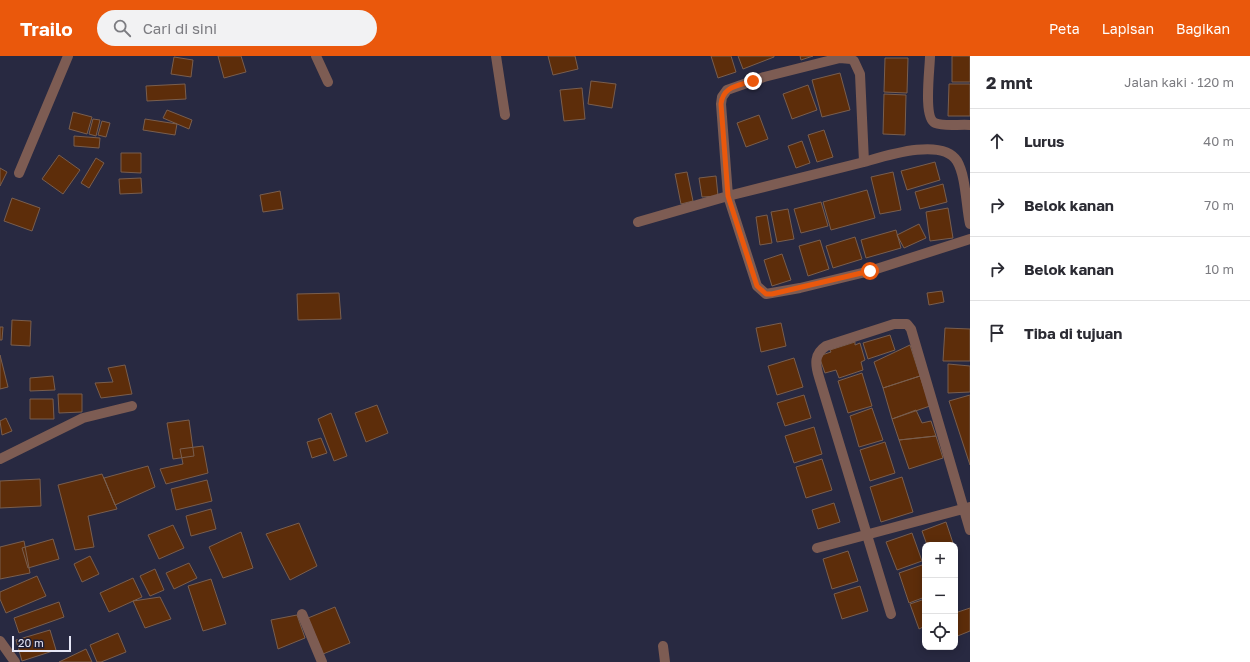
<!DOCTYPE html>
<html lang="id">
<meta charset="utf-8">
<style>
:root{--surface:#fff;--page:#f2f2f3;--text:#2b2b33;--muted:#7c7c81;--line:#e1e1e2;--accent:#ea580c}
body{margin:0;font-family:"Golos Text",sans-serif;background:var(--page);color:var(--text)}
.controls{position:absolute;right:12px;bottom:12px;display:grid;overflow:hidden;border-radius:8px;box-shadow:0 2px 10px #0003}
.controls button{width:36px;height:36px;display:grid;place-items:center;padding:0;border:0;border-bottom:1px solid var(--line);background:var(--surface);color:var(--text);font:20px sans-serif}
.scale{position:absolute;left:12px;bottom:10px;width:59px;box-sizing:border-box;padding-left:4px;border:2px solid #e6e7f7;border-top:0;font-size:11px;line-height:14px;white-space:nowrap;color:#e6e7f7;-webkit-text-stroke:3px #1f1f36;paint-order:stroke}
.stop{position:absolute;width:12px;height:12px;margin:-9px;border:3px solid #ea580c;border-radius:50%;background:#fff}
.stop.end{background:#ea580c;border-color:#fff;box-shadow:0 1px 4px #0008}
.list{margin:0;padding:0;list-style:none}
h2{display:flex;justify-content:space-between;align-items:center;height:52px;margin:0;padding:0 16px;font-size:17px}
h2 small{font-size:13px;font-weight:400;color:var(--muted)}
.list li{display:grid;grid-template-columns:26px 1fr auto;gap:12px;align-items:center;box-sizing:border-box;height:64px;padding:0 16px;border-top:1px solid var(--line)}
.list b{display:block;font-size:15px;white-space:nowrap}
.list em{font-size:13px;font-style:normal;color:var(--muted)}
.icon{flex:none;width:22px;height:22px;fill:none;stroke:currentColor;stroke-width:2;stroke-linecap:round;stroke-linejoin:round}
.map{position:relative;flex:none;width:970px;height:606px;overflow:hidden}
header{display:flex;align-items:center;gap:24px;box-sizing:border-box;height:56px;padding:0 20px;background:var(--accent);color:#fff}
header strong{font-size:19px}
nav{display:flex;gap:22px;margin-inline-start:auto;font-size:14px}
.search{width:280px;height:36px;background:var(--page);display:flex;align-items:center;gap:10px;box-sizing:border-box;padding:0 14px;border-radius:22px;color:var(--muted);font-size:15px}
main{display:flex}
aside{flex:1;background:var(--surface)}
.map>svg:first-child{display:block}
.building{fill:#5d2d0a;stroke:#795e4e}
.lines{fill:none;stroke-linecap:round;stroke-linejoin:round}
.minor{stroke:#7d5c53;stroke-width:10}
.route{stroke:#ea580c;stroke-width:5}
</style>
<header>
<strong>Trailo</strong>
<div class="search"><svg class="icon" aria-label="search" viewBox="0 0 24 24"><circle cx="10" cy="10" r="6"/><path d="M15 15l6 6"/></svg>Cari di sini</div>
<nav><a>Peta</a><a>Lapisan</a><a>Bagikan</a></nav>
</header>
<main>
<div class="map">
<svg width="970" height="606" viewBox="0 0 970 606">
<rect width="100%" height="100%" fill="#282941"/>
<!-- building -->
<path class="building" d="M218,0h23l5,16 -22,6z
M548,0h27l3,13 -25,6z
M711,0h20l5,16 -18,6z
M738,0h36v1l-31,12z
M800,0h13l-12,4z
M952,0h18v26h-18z
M174,1l19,3 -2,17 -20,-3z
M885,2h23l-1,35 -23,-1z
M840,17l10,37 -28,7 -10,-37z
M591,25l25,3 -4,24 -24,-4z
M185,28l1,15 -39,2 -1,-15z
M949,28h21v32h-22z
M808,29l9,25 -25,9 -9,-25z
M582,32l3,31 -21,2 -4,-31z
M884,38l22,1 -1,40 -22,-1z
M167,54l25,10 -3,9 -26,-11z
M73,56l19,5 -5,17 -18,-5z
M759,59l9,24 -22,8 -9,-24z
M93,63l7,1 -4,16 -7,-2z
M145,63l32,5 -2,11 -32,-5z
M102,65l8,2 -4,14 -8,-2z
M824,74l9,27 -16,5 -9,-27z
M74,80l26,2 -1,10 -25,-2z
M802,85l8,22 -14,5 -8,-22z
M121,97h20v20l-20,-1z
M59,99l21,15 -17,24 -21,-15z
M96,102l8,5 -15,25 -8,-5z
M935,106l5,18 -33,10 -6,-19z
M0,112l7,4 -7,14z
M687,116l6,29 -12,3 -6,-30z
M893,116l8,38 -21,4 -9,-37z
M716,120l2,20 -16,1 -3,-19z
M141,122l1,15 -22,1 -1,-15z
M943,128l4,18 -27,7 -5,-17z
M867,134l8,28 -44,12 -8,-28z
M280,135l3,18 -20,3 -3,-17z
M12,142l28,10 -8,23 -28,-10z
M821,146l7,24 -27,7 -7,-24z
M948,152l5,30 -23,3 -4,-29z
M788,153l6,30 -17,3 -6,-30z
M767,159l5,28 -12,2 -4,-28z
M919,168l7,14 -22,10 -7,-13z
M896,174l5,18 -35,10 -5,-18z
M855,181l7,22 -29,9 -7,-22z
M820,184l9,29 -21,7 -9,-30z
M782,198l9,26 -19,6 -8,-26z
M942,235l2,11 -15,3 -2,-12z
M339,237l2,26 -43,1 -1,-26z
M12,264l19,1 -1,25 -19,-1z
M781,267l5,23 -25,6 -5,-24z
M0,271h3l-1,13h-2z
M945,272l25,1v32h-27z
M890,279l5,15 -27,9 -5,-16z
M855,286v3l5,-2 5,17 -4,2 2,8 -24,8 -3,-8 -11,3 -6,-17 12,-4 -1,-2z
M910,289l10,31 -37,12 -9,-26z
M0,299l8,32 -8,2z
M794,302l9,29 -26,8 -9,-29z
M948,308l22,2v26l-22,1z
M125,309l7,29 -31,4 -6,-15 18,-1 -5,-14z
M862,317l10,33 -24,7 -10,-32z
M53,320l2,14 -25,1v-13z
M920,320l10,30 -38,13 -9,-31z
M58,338h24v18l-23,1z
M804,339l7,23 -26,8 -8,-23z
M970,339v70l-21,-64z
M30,343h23l1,20h-24z
M377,349l11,28 -22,9 -11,-29z
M872,352l11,32 -24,7 -9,-31z
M916,354l6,13 9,-2 5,15 -37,4 -7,-21z
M331,357l16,43 -13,5 -16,-42z
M6,362l6,13 -10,4 -2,-14z
M189,364l5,36 -21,3 -6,-36z
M814,371l8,27 -28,9 -9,-27z
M936,380l7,22 -34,11 -10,-29z
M321,382l6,15 -15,5 -5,-16z
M885,386l10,31 -25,8 -10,-31z
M203,390l5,27 -42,11 -6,-15 23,-5 -3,-15z
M822,403l10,31 -26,8 -10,-31z
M148,410l7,21 -40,18 -11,-27z
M102,418l15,35 -29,7 6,31 -19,3 -17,-65z
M902,421l11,35 -32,10 -11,-35z
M40,423l1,27 -41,2v-27z
M207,424l5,21 -36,9 -5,-21z
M834,447l6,19 -22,7 -6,-19z
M211,453l5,20 -25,7 -5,-20z
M946,466l7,21 -26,2 -5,-14z
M299,467l18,43 -27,14 -24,-46z
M173,469l11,23 -25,11 -11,-24z
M241,476l12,36 -30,10 -14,-31z
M912,477l10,28 -25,9 -11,-28z
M53,483l6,20 -31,9 -6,-20z
M24,485l6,32 -30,6v-32z
M848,495l10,30 -26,8 -9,-30z
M90,500l9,18 -17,8 -8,-18z
M189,507l8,15 -23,11 -8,-16z
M922,509l3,8v24l-16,6 -10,-30z
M155,513l9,21 -14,6 -10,-20z
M37,520l9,20 -40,17 -6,-14v-7z
M133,522l9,19 -33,15 -9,-19z
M211,523l15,45 -23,7 -15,-45z
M860,530l8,25 -26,8 -8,-25z
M160,541l11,22 -26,9 -12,-27z
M925,543v27l-6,3 -9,-25z
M59,546l5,15 -45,16 -5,-15z
M335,551l15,36 -27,11 -15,-36z
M970,552v23l-15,6v-24z
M297,559l8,23 -27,11 -7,-29z
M50,574l6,20 -34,11 -6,-21z
M118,577l8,19 -25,10h-4l-7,-17z
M86,593l6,13h-33z"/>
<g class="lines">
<!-- minor -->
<path class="minor" d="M316,0l12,26
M496,0l9,59
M930,0c0,12 -7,62 5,67 10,4 24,1 35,2
M864,106c21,-6 78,-25 93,-1 9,15 9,45 13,63
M19,117l49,-117
M638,166l90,-26 136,-34 -4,-88 -6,-13 -3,-2 -11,-1 -76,19 -37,13 -5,7 -1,7 7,92 29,90 9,8 34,-6 70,-17 100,-32
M0,403l83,-41 49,-12
M817,492l153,-41
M302,558l20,48
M891,558l-72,-237c-4,-13 -5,-23 7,-31l68,-22h13l4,5 59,201
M0,585l15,21
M663,590l2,16"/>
</g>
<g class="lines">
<!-- route -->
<path class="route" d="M753,25c-15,5 -30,5 -32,23l7,92 29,90 9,8h6l98,-23"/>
</g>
</svg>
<div class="controls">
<button>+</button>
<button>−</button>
<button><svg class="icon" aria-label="locate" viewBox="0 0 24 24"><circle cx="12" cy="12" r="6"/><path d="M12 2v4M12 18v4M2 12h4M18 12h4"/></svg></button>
</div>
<div class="scale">20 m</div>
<div class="stop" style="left:870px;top:215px"></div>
<div class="stop end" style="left:753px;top:25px"></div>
</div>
<aside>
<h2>2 mnt<small>Jalan kaki · 120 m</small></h2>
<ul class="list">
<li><svg class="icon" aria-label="ahead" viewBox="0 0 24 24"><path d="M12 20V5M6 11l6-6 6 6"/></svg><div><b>Lurus</b></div><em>40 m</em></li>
<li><svg class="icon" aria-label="right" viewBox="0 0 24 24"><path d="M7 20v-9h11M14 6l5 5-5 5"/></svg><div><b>Belok kanan</b></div><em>70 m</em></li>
<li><svg class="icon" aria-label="right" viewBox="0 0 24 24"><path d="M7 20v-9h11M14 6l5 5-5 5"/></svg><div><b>Belok kanan</b></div><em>10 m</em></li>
<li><svg class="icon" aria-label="arrive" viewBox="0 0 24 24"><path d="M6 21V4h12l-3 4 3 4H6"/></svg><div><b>Tiba di tujuan</b></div></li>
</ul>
</aside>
</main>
